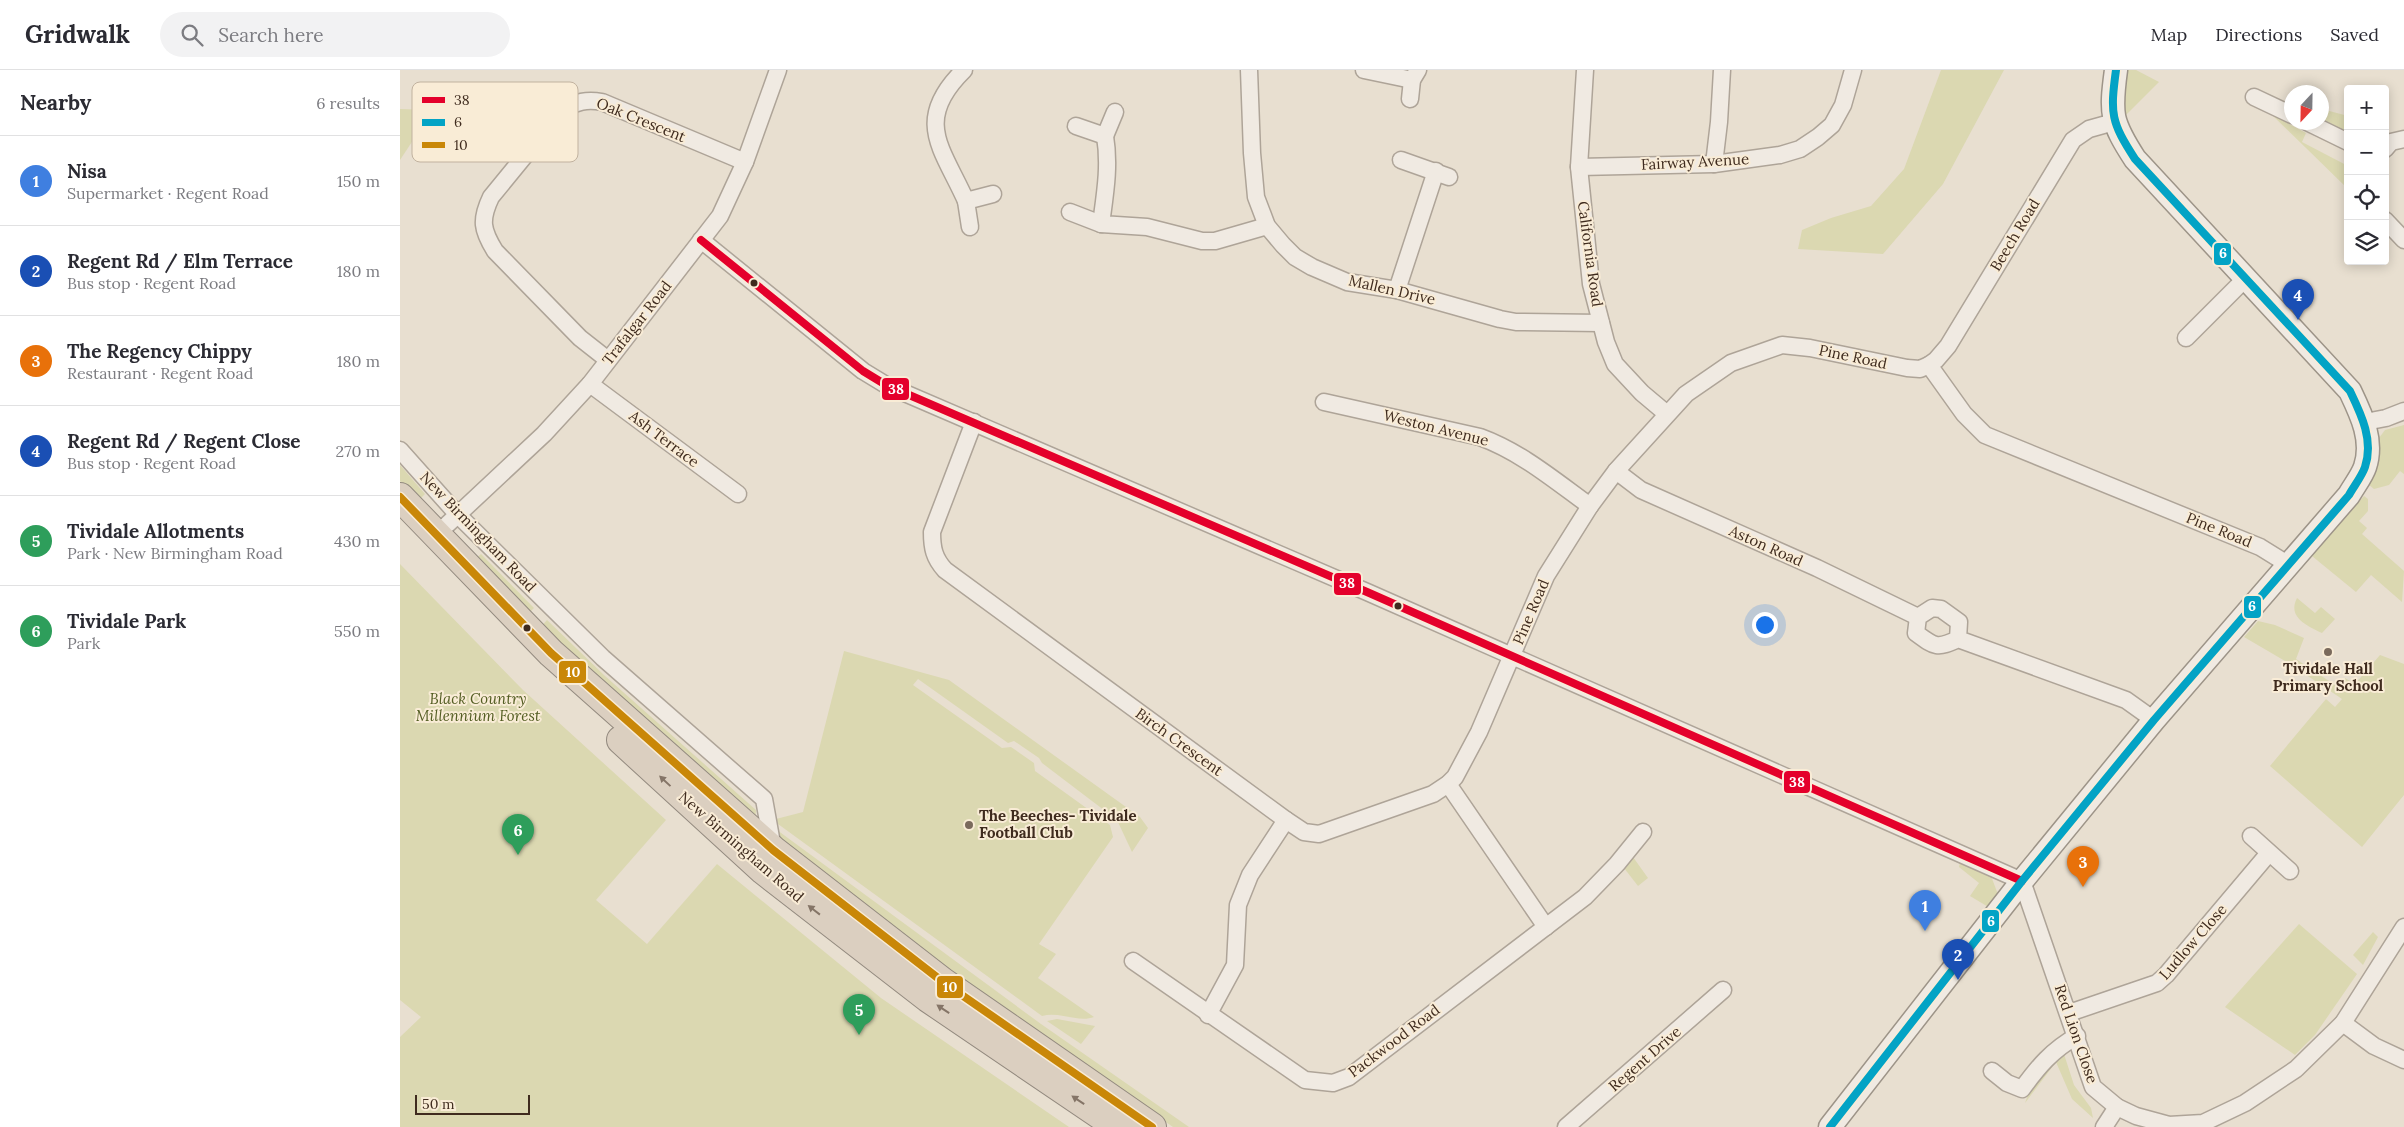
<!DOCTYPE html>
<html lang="en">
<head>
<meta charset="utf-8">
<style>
	:root { --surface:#fff; --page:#f2f2f3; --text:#2b2b33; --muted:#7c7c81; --line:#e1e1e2; --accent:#0f766e }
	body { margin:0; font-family:Lora,serif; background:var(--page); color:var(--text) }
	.controls { position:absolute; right:15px; top:15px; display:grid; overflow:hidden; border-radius:5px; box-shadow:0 2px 12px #0003 }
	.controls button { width:45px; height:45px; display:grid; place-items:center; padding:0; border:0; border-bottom:1px solid var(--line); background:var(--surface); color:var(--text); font:25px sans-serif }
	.compass { position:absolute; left:1884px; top:15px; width:45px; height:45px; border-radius:50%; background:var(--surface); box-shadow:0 2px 12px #0003; rotate:202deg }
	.scale { position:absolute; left:15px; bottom:12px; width:115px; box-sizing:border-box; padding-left:5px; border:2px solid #3f2b1e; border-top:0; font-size:14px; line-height:18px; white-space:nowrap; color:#3f2b1e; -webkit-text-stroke:4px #f9ecd6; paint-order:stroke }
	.you { position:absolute; left:1364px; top:554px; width:18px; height:18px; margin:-12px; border:4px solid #fff; border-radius:50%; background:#1a73e8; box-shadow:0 0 0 8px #1a73e833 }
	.badge { display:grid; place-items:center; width:32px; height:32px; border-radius:50%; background:var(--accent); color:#fff; font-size:16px; font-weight:700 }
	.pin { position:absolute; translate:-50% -41px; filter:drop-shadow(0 1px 2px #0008) }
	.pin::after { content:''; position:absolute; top:26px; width:18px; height:15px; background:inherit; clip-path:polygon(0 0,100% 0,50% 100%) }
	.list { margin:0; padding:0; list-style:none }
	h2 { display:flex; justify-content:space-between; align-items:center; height:65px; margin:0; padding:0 20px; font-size:21px }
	h2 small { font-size:16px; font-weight:400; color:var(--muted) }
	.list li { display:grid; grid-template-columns:32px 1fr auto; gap:15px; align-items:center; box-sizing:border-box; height:90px; padding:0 20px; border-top:1px solid var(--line) }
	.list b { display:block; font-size:19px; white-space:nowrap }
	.list p { margin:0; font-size:16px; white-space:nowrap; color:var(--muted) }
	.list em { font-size:16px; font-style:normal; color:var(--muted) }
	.icon { flex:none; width:28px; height:28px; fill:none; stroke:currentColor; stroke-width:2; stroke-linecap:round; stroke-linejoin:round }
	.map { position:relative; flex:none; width:2004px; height:1057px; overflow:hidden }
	header { display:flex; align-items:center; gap:30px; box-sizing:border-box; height:70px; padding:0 25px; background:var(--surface); border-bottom:1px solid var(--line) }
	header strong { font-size:24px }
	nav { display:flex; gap:28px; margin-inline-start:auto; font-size:18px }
	.search { width:350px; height:45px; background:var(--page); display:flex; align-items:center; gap:12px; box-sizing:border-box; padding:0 18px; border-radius:28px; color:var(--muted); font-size:19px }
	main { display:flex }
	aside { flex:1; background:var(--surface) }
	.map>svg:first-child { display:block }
	.green { fill:#dbd8b1 }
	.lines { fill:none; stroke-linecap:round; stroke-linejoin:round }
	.street-casing { stroke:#aea498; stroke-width:19 }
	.secondary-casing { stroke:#9d9488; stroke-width:25 }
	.highway-casing { stroke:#938a7f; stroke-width:30 }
	.street { stroke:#f0eae2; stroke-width:16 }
	.secondary { stroke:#f0eae2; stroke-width:22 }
	.highway { stroke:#dbcfc0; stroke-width:28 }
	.bus-1-casing { stroke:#f9ecd6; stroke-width:11 }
	.bus-2-casing { stroke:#f9ecd6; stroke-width:11 }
	.bus-3-casing { stroke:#f9ecd6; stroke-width:11 }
	.bus-1 { stroke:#e4002b; stroke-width:8 }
	.bus-2 { stroke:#03a3c5; stroke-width:8 }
	.bus-3 { stroke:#c98708; stroke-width:8 }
	.oneway { fill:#857567 }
	.bus-dot { fill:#3f2b1e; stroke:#f9ecd6; stroke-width:2 }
	.poi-dot { fill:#7a6a5c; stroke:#f9ecd6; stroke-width:2 }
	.labels { text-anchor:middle; stroke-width:4; stroke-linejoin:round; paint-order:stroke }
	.street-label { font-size:15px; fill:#3f2b1e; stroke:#f9ecd6 }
	.poi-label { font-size:15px; font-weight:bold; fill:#3f2b1e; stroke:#f9ecd6 }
	.park-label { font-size:15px; font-style:italic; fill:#535d22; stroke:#f9ecd6 }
	.key { fill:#f9ecd6; stroke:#c1b29f; stroke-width:1 }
	.key-label { font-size:14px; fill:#3f2b1e }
	.line-badge { stroke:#f9ecd6; stroke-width:2 }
	.badge-label { font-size:14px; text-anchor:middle; font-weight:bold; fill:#fff }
</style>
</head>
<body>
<header>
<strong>Gridwalk</strong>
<div class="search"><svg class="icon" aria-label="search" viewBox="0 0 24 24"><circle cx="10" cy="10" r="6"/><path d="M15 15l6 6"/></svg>Search here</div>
<nav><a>Map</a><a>Directions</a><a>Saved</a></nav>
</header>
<main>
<aside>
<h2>Nearby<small>6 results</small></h2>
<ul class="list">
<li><span class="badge" style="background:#3f7fe0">1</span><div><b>Nisa</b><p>Supermarket · Regent Road</p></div><em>150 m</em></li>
<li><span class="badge" style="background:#1a4fb4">2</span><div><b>Regent Rd / Elm Terrace</b><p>Bus stop · Regent Road</p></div><em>180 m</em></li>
<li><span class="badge" style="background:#e8710a">3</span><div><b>The Regency Chippy</b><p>Restaurant · Regent Road</p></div><em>180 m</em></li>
<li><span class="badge" style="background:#1a4fb4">4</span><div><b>Regent Rd / Regent Close</b><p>Bus stop · Regent Road</p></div><em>270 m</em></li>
<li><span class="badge" style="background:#2e9e5b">5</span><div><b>Tividale Allotments</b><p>Park · New Birmingham Road</p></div><em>430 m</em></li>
<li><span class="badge" style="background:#2e9e5b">6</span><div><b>Tividale Park</b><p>Park</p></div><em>550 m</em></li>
</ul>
</aside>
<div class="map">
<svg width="2004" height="1057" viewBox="0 0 2004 1057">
	<rect width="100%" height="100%" fill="#e8dfd0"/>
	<g class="green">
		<polygon points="1541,0 1604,0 1543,114 1483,184 1398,179 1402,160 1431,148 1471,136 1504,99"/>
		<polygon points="1726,0 1736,0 1759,12 1724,47 1720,20"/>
		<polygon points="0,39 33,40 0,90"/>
		<polygon points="1922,39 1948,46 1948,65 1922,52"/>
		<polygon points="1871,44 1906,63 1902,72 1948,96 1948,119"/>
		<polygon points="2004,355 2004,404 2000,401 1989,415 1974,419 1968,414 1979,368 1985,360"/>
		<polygon points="0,395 25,424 18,431 0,411"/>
		<polygon points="1964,426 1968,429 1968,441 1959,451 1967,458 1962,464 2004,501 2002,532 1971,505 1956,522 1912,486"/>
		<polygon points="81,484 134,538 126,546 72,492"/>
		<polygon points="0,494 123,620 266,750 196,830 247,874 317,794 481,928 669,1057 0,1057 0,967 21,947 0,930"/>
		<path d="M 1897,528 L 1915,543 L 1921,537 L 1935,549 L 1922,563 C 1907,556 1887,547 1897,528 Z"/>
		<polygon points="147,550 205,606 356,740 355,754 138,560"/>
		<polygon points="1858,551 1875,555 1904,568 1896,589 1938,617 1945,608 1955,614 1980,585 2004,594 2004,725 1962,777 1870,696 1926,629 1935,637 1942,629 1890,594 1844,567"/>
		<path d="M 444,581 L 549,610 L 740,747 L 748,758 L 732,782 L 717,750 L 642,693 L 639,688 L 614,671 L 608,673 L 518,609 L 513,615 L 602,678 L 611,677 L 634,693 L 635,701 L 710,755 L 713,767 L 639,874 L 656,884 L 638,908 L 694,947 C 678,953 660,941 642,946 L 378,754 L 376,749 L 403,742 Z"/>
		<path d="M 377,760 L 641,954 L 789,1057 L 773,1057 C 640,964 503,874 379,769 Z"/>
		<polygon points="1233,787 1248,808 1238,816 1224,798"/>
		<polygon points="1560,792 1591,806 1599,827 1590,838 1570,826 1579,813 1559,797"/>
		<polygon points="1899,854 1957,904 1915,965 1895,985 1825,937"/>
		<polygon points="1973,862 1978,867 1963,895 1953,885"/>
		<polygon points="657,949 695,956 681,974 647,951"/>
		<path d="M 1663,981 L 1674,1015 L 1691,1038 L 1693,1048 L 1672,1029 L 1656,992 L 1625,1033 C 1629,1021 1639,1003 1649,995 C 1656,989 1657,990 1663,981 Z"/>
	</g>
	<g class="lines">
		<defs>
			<g id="street">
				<path d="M 564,0 C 512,51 543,79 566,131"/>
				<polyline points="849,0 852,83 856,127 867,156 883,175 895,187 912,197 947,212 997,220 1100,249 1116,252 1201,253"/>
				<polyline points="964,0 1012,10"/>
				<polyline points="1185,0 1179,97 1191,214 1206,272 1215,294 1242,323 1267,344"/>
				<polyline points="1854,27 1892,45"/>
				<polyline points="1010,29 1012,10 1018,0"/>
				<polyline points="1907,52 1948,72"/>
				<polyline points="676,56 705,66 715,42"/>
				<path d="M 705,66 C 710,96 705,124 701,154 L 747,157 L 802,171 L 815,171 L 867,156"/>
				<polyline points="1985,79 1991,72 2004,69"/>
				<polyline points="1001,90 1049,107"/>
				<polyline points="1314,94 1319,52 1322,0"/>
				<polyline points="1179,97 1314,94 1380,85 1400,79 1418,67 1432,55 1443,35 1453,0"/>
				<polyline points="670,142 701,154"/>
				<polyline points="1985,150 2004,170"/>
				<polyline points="570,157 566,131 593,124"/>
				<polyline points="301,170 463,301 486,315 967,522 1622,811 1693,1017 1717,1037 1736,1046 1769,1055 1803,1053 1845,1033 1896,999 1943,953 2004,857"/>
				<polyline points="997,220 1036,101"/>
				<polyline points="1786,268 1847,207"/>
				<path d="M 208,290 L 180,268 L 95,181 C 82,160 80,150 91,127 L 163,39 C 177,32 186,29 202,32 L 345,92"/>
				<polyline points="1529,295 1536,290 1548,276 1673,70 1689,59 1714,52"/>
				<polyline points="190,314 338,424"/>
				<path d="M 924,332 L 1080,367 C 1121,382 1154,410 1190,436"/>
				<path d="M 574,352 L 532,462 C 532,478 534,488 545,500 L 886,750 L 904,762 L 919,764 L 1033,724 L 1048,714 L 1055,707 L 1079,662 L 1146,506 L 1190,436 L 1216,401 L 1286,324 L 1331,293 L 1382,275 L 1410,278 L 1507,298 L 1520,299 L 1529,295 L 1564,344 L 1585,365 L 1860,477 L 1889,495"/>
				<polyline points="1965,352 1986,348 2004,341"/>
				<polyline points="0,380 58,445 203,588 364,729 373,779"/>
				<polyline points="1216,401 1241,420 1417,498 1518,547"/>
				<polyline points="36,465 144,364 190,314 320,146 345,92 378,0"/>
				<path d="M 1558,569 L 1559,552 L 1541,539 L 1532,538 L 1518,547 L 1516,563 C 1535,577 1537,579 1558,569 L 1726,630 L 1754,650"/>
				<polyline points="1048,714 1146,857"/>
				<polyline points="1851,766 1890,801"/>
				<polyline points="733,891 905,1010 933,1013 949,1007 1185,827 1217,794 1243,762"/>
				<polyline points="1669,943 1757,913 1766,905 1869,783"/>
				<polyline points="808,945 835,895 838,835 850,805 886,750"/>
				<polyline points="1943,953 1974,976 2004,990"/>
				<path d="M 1592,1001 L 1607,1013 L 1622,1019 C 1638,997 1652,980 1677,966"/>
				<polyline points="1166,1057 1323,920"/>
				<polyline points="1704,1057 1717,1037"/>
			</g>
			<path id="secondary" d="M 1430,1057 L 1622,811 L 1754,650 L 1949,425 C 1954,416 1962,406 1965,397 C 1974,370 1961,344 1950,321 L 1735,89 C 1711,52 1710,44 1716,0"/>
			<g id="highway">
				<polyline points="0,427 151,583 373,780 543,912 752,1057"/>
				<polyline points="221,670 363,800 528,928 718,1057"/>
			</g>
		</defs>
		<use href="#street" class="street-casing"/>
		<use href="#secondary" class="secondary-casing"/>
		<use href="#highway" class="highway-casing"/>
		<use href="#street" class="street"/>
		<use href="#secondary" class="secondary"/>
		<use href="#highway" class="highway"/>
		<defs>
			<polyline id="bus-1" points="301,170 463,301 486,315 967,522 1622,811"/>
			<path id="bus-2" d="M 1430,1057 L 1622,811 L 1754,650 L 1949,425 C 1954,416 1962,406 1965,397 C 1974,370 1961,344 1950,321 L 1735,89 C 1711,52 1710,44 1716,0"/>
			<polyline id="bus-3" points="0,427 151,583 373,780 543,912 752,1057"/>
		</defs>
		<use href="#bus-1" class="bus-1-casing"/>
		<use href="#bus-2" class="bus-2-casing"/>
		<use href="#bus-3" class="bus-3-casing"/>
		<use href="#bus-1" class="bus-1"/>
		<use href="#bus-2" class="bus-2"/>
		<use href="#bus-3" class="bus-3"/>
	</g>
	<defs><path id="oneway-solid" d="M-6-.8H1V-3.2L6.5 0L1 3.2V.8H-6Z" transform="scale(1.25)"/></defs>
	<g class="oneway">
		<use href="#oneway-solid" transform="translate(265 711) rotate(-137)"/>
		<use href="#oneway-solid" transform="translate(414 840) rotate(-142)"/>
		<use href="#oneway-solid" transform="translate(543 939) rotate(-146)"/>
		<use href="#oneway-solid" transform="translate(678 1030) rotate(-146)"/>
	</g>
	<g class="bus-dot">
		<circle cx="354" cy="213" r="4.5"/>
		<circle cx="998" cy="536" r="4.5"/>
		<circle cx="127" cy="558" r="4.5"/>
	</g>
	<g class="poi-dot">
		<circle cx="1928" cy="582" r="5"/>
		<circle cx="569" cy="755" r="5"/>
	</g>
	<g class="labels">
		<g class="street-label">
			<text transform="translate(241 50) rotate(22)" y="5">Oak Crescent</text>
			<text transform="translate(1295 92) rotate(-3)" y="5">Fairway Avenue</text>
			<text transform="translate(1615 165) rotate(-59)" y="5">Beech Road</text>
			<text transform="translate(1190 184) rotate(82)" y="5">California Road</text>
			<text transform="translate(992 220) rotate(13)" y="5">Mallen Drive</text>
			<text transform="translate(237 253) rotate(-52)" y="5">Trafalgar Road</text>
			<text transform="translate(1453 287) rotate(12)" y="5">Pine Road</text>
			<text transform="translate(1036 358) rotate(14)" y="5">Weston Avenue</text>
			<text transform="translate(264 369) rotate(37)" y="5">Ash Terrace</text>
			<text transform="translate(1819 460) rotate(22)" y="5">Pine Road</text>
			<text transform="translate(78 462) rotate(46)" y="5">New Birmingham Road</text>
			<text transform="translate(1366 476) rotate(24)" y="5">Aston Road</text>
			<text transform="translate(1131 542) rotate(-67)" y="5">Pine Road</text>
			<text transform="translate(779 672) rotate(36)" y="5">Birch Crescent</text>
			<text transform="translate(341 777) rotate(41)" y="5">New Birmingham Road</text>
			<text transform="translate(1793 872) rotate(-49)" y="5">Ludlow Close</text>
			<text transform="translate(1676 964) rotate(71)" y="5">Red Lion Close</text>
			<text transform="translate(994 971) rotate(-37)" y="5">Packwood Road</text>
			<text transform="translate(1245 989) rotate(-41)" y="5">Regent Drive</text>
		</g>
		<g class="poi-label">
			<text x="1928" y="604">Tividale Hall<tspan x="1928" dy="17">Primary School</tspan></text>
			<text x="579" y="751" text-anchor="start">The Beeches- Tividale<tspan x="579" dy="17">Football Club</tspan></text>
		</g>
		<g class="park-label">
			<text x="78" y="634">Black Country<tspan x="78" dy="17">Millennium Forest</tspan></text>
		</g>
	</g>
	<rect x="12" y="12" width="166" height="80" rx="8" class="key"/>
	<rect x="22" y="27" width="23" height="6" fill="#e4002b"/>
	<rect x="22" y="49" width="23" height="7" fill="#03a3c5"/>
	<rect x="22" y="72" width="23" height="6" fill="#c98708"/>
	<g class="key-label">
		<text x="54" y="35">38</text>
		<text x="54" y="57">6</text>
		<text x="54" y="80">10</text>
	</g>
	<g class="line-badge">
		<rect x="1813" y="172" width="19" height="24" rx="5" fill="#03a3c5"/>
		<rect x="481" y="307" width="29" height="24" rx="5" fill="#e4002b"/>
		<rect x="933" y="502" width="29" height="24" rx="5" fill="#e4002b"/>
		<rect x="1843" y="525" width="19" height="24" rx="5" fill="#03a3c5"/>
		<rect x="158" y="590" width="29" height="24" rx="5" fill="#c98708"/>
		<rect x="1383" y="700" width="28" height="24" rx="5" fill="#e4002b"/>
		<rect x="1581" y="839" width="19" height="24" rx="5" fill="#03a3c5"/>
		<rect x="536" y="905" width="28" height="24" rx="5" fill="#c98708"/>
	</g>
	<g class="badge-label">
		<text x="1823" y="188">6</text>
		<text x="496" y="324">38</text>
		<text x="947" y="518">38</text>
		<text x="1852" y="541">6</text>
		<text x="173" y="607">10</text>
		<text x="1397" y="717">38</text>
		<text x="1591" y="856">6</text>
		<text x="550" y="922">10</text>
	</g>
</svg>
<div class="controls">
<button>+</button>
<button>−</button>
<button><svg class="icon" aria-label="locate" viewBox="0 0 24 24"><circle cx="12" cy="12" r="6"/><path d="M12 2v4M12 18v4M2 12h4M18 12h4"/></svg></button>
<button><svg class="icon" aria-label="layers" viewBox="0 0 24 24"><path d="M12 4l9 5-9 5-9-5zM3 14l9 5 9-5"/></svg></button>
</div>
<svg class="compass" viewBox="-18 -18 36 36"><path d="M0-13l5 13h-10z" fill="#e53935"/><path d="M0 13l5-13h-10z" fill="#7c7c81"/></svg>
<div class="scale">50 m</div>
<div class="you"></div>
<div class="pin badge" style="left:1525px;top:861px;background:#3f7fe0">1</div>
<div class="pin badge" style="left:1558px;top:910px;background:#1a4fb4">2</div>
<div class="pin badge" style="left:1683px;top:817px;background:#e8710a">3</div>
<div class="pin badge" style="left:1898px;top:250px;background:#1a4fb4">4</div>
<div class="pin badge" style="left:459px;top:965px;background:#2e9e5b">5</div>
<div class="pin badge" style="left:118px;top:785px;background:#2e9e5b">6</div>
</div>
</main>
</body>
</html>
